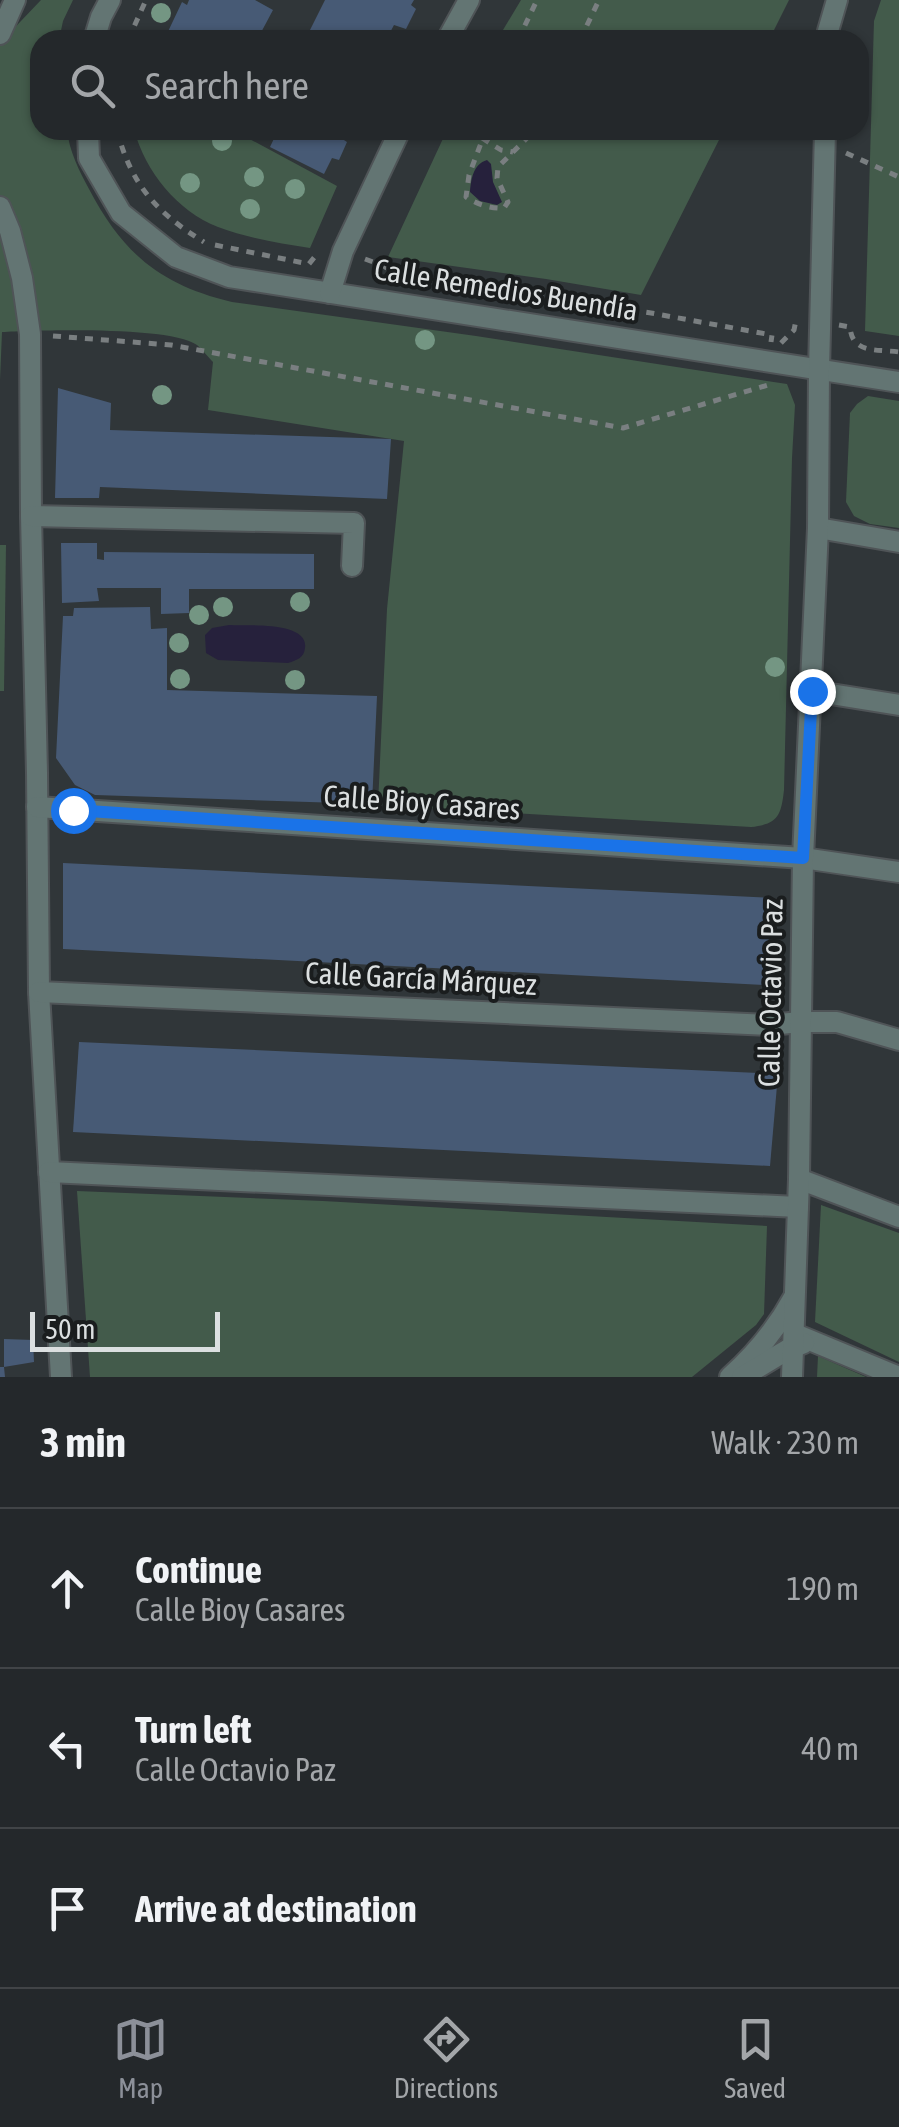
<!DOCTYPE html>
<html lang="en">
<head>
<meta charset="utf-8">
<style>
	:root { --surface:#24282b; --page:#303437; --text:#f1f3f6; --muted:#a3a6a9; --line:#414447; --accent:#8c9099 }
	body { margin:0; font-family:"Asap Condensed",sans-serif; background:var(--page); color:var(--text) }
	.scale { position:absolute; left:30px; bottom:25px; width:190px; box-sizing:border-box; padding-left:10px; border:5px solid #dbdfe0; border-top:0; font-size:28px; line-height:35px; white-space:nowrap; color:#dbdfe0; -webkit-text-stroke:8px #1a1d1e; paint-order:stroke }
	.stop { position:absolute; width:30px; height:30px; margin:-22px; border:8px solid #1a73e8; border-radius:50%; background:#fff }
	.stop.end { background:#1a73e8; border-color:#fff; box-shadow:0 2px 10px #0008 }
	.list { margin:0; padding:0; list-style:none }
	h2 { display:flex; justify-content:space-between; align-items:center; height:130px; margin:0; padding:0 40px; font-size:42px }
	h2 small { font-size:32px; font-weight:400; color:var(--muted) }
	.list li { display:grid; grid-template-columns:65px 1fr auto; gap:30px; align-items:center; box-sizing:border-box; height:160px; padding:0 40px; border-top:2px solid var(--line) }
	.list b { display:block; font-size:38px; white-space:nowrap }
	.list p { margin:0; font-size:32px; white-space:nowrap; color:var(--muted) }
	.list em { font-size:32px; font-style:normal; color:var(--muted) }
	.icon { flex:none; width:55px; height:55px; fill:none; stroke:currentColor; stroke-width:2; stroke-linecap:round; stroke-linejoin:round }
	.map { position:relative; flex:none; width:899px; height:1377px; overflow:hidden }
	.search { position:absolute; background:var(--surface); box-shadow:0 2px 8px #0004; left:30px; right:30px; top:30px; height:110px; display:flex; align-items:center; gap:25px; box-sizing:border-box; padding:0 35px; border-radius:30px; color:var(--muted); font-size:38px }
	.sheet { height:610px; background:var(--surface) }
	nav { display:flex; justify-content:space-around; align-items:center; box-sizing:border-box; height:140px; border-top:2px solid var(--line); background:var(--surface); font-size:28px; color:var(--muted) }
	nav a { display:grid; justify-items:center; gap:5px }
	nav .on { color:var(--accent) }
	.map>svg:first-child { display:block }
	.green { fill:#435b4b }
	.water { fill:#26213c }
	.building { fill:#475a75 }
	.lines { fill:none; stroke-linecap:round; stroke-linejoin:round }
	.street-casing { stroke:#4f5457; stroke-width:24 }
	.path { stroke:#7a7f81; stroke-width:5; stroke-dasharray:8 8; stroke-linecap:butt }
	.street { stroke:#637573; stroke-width:20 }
	.tree { fill:#749683 }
	.route { stroke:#1a73e8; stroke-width:12 }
	.labels { text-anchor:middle; stroke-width:8; stroke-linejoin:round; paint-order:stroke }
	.street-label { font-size:30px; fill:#dbdfe0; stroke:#1a1d1e }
</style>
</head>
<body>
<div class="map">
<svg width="899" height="1377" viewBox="0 0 899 1377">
	<rect width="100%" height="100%" fill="#303639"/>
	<g class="green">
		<path d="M 41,0 L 73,0 L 63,21 L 59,40 L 40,40 L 40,130 L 67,130 C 69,150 79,171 89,189 C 123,254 161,285 232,302 L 476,336 L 787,384 L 795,405 L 792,458 L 784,790 C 781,816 778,824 751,827 L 378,805 L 387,609 L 404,441 L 208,410 L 213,362 C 208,357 202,349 197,345 C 171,326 39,330 2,332 L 0,380 L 0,43 Z"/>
		<polygon points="521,0 789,0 769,40 497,40"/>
		<polygon points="881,0 899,0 899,336 865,331 874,21"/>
		<path d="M 134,130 L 233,130 L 337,186 L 310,248 C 279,243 247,238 218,227 C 177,211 146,172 134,130 Z"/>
		<polygon points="447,130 724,130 641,295 546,279 388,257"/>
		<polygon points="868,396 899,401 899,528 870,524 854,516 846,502 850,413 857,404"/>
		<polygon points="0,545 6,545 4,691 0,691"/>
		<polygon points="77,1191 323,1201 767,1226 764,1314 756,1325 692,1377 90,1377"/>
		<polygon points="821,1205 899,1233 899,1362 815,1322"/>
		<polygon points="818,1356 866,1377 817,1377"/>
	</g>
	<g class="water">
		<path d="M 487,160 L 491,164 L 493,182 L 502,202 L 497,205 L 480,201 L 470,192 C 471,180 473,164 487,160 Z"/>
		<path d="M 229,625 C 246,626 309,621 305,648 C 304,658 297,660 288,663 L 218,660 L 206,653 L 205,635 L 212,628 Z"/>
	</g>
	<g class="building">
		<polygon points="189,0 255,0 273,10 257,40 164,40 182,2 187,5"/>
		<polygon points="325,0 414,0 411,5 416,9 406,29 394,25 386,40 305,40"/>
		<polygon points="278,130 335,130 333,133 347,142 339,160 332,158 324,174 270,147"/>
		<polygon points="58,388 111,403 110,430 391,439 387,499 100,487 99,498 55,498"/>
		<polygon points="61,543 97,543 97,559 104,560 104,552 314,554 314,589 189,589 189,613 161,614 161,588 97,588 99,601 62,603"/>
		<polygon points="150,607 151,629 167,628 167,690 377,696 372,804 95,795 75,785 56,758 63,616 73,616 74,608"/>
		<polygon points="63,863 772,898 765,985 63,949"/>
		<polygon points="79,1042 778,1074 770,1166 73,1132"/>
		<polygon points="4,1339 33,1340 34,1362 4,1367 5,1377 0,1377 0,1367 4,1367"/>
	</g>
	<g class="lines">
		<defs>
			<g id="street">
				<polyline points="0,34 15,0"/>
				<polyline points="94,40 101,17 110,0"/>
				<polyline points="447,40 469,0"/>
				<polyline points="827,40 828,31 837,0"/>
				<polyline points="88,130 89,158 121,213 176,257 229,277 899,382"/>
				<polyline points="0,207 10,231 22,278 30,334 31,516 37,773 39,992 61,1377"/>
				<polyline points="330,293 343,251 400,130"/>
				<polyline points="31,516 354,523 352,566"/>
				<polyline points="818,528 899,542"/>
				<polyline points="812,691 899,705"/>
				<polyline points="37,807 803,858 899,872"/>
				<polyline points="39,992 769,1025 801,1022 837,1022 899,1040"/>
				<polyline points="49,1172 798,1207"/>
				<polyline points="799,1179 899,1217"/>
				<polyline points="795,1334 899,1377"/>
				<path d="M 730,1377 C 756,1354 777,1328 794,1297"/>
				<polyline points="742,1377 787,1350 804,1343"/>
				<polyline points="792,1377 799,1179 803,858 818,528 819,370 825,130"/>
			</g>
		</defs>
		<use href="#street" class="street-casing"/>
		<g class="path">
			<polyline points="128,40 146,0"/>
			<polyline points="518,40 537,0"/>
			<polyline points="580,40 599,0"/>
			<path d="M 117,130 C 131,185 157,213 204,242"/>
			<path d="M 486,130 L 469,175 L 466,197 C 476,204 491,209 504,208 L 508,202 L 497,178 L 498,167 L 535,130"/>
			<polyline points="482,138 501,150 513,152"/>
			<polyline points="846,153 899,177"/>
			<polyline points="215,245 309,264 317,254"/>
			<polyline points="365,259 384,266 393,273 651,313 772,335 771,342"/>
			<path d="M 839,325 L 850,327 C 852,354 877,349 899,352"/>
			<polyline points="53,336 171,345 623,428 768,385"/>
			<polyline points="781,343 794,330 796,320"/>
		</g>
		<use href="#street" class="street"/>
	</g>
	<g class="tree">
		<circle cx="161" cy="13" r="10"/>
		<circle cx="222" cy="141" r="10"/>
		<circle cx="254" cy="177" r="10"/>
		<circle cx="190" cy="183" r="10"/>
		<circle cx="295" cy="189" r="10"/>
		<circle cx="250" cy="209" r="10"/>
		<circle cx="425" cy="340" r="10"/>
		<circle cx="162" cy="395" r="10"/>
		<circle cx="300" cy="602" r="10"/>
		<circle cx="223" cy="607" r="10"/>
		<circle cx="199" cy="615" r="10"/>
		<circle cx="179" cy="643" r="10"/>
		<circle cx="775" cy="667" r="10"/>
		<circle cx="180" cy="679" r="10"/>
		<circle cx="295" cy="680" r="10"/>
	</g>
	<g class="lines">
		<polyline class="route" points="73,810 803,858 812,691"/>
	</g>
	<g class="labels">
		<g class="street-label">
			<text transform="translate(506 290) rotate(9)" y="10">Calle Remedios Buendía</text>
			<text transform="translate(422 803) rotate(4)" y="10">Calle Bioy Casares</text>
			<text transform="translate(421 979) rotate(3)" y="10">Calle García Márquez</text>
			<text transform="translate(771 993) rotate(-89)" y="10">Calle Octavio Paz</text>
		</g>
	</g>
</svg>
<div class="scale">50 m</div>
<div class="stop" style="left:73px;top:810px"></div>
<div class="stop end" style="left:812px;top:691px"></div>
<div class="search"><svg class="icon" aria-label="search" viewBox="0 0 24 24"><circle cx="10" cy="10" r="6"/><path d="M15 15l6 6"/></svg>Search here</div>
</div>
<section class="sheet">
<h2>3 min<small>Walk · 230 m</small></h2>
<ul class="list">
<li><svg class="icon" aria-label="ahead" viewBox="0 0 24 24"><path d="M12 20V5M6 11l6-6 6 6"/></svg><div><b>Continue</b><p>Calle Bioy Casares</p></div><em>190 m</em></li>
<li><svg class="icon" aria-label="left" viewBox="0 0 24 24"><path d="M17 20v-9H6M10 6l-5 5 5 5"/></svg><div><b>Turn left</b><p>Calle Octavio Paz</p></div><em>40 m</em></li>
<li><svg class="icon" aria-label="arrive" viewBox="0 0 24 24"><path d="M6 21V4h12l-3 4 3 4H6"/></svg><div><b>Arrive at destination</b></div></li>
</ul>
</section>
<nav>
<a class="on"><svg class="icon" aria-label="map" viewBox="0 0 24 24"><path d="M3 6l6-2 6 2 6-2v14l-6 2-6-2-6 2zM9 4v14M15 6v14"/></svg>Map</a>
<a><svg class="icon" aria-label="directions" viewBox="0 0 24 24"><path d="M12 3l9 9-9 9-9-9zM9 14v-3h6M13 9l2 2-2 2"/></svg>Directions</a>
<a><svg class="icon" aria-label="saved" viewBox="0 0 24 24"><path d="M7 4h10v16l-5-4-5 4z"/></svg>Saved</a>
</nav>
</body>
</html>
